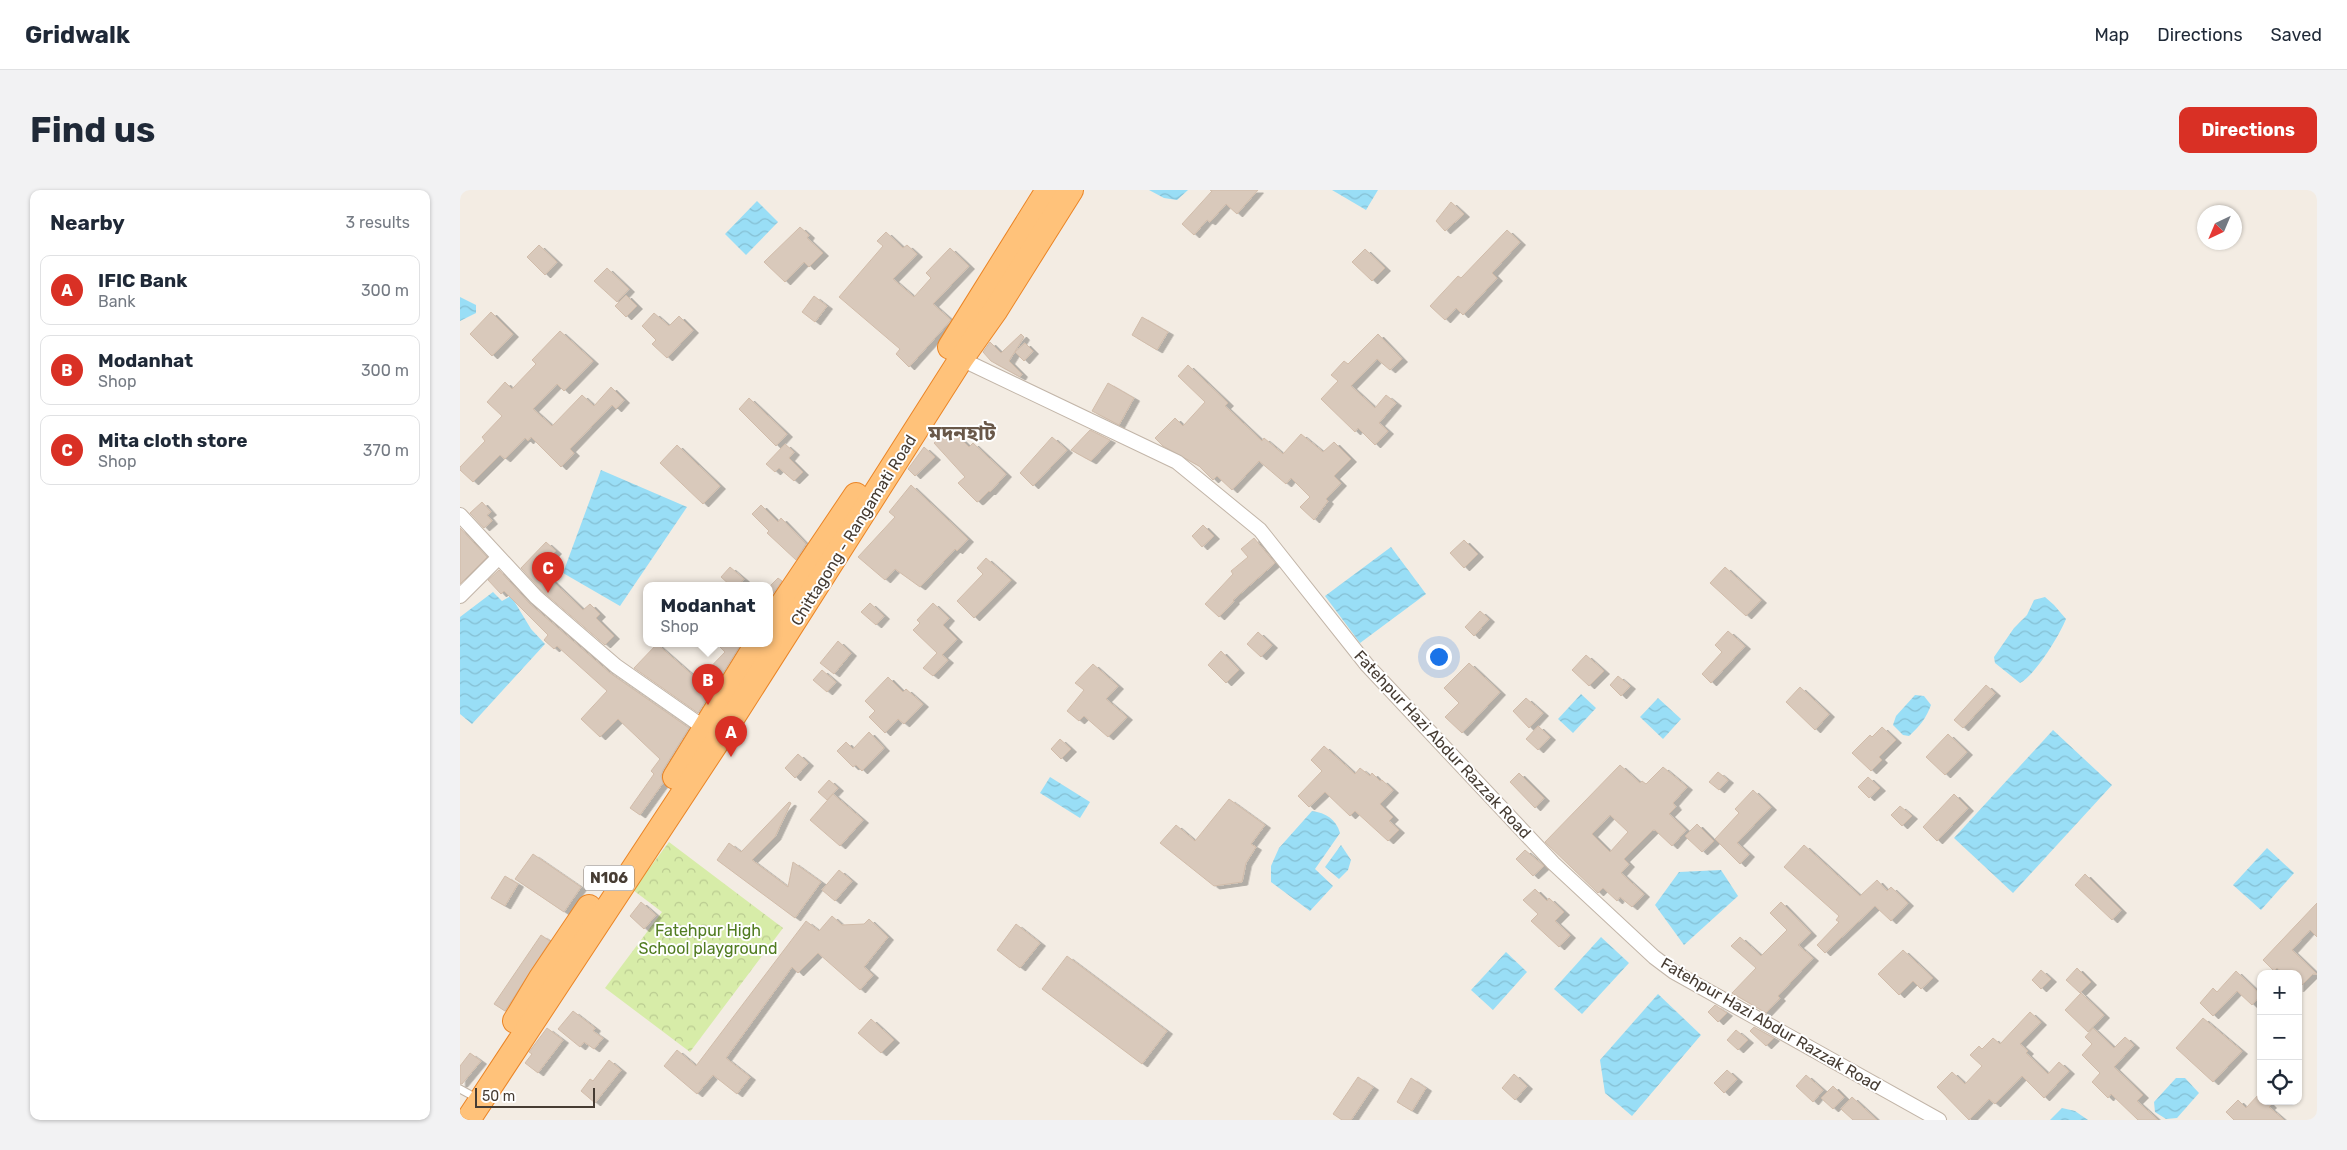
<!DOCTYPE html>
<html lang="en">
<head>
<meta charset="utf-8">
<style>
	:root { --surface:#fff; --page:#f2f2f3; --text:#1f2937; --muted:#747a83; --line:#e0e1e3; --accent:#d93025 }
	body { margin:0; font-family:Rubik,"Noto Sans Bengali",sans-serif; background:var(--page); color:var(--text) }
	.controls { position:absolute; right:15px; bottom:15px; display:grid; overflow:hidden; border-radius:10px; box-shadow:0 1px 4px #0004 }
	.controls button { width:45px; height:45px; display:grid; place-items:center; padding:0; border:0; border-bottom:1px solid var(--line); background:var(--surface); color:var(--text); font:25px sans-serif }
	.compass { position:absolute; left:1737px; top:15px; width:45px; height:45px; border-radius:50%; background:var(--surface); box-shadow:0 1px 4px #0004; rotate:224deg }
	.scale { position:absolute; left:15px; bottom:12px; width:120px; box-sizing:border-box; padding-left:5px; border:2px solid #463c33; border-top:0; font-size:14px; line-height:18px; white-space:nowrap; color:#463c33; -webkit-text-stroke:4px #fff; paint-order:stroke }
	.you { position:absolute; left:978px; top:466px; width:18px; height:18px; margin:-12px; border:4px solid #fff; border-radius:50%; background:#1a73e8; box-shadow:0 0 0 8px #1a73e833 }
	.badge { display:grid; place-items:center; width:32px; height:32px; border-radius:50%; background:var(--accent); color:#fff; font-size:16px; font-weight:700 }
	.pin { position:absolute; translate:-50% -41px; filter:drop-shadow(0 1px 2px #0008) }
	.pin::after { content:''; position:absolute; top:26px; width:18px; height:15px; background:inherit; clip-path:polygon(0 0,100% 0,50% 100%) }
	.popup { position:absolute; left:183px; top:392px; width:130px; height:65px; box-sizing:border-box; display:grid; place-content:center; border-radius:10px; background:var(--surface); filter:drop-shadow(0 1px 4px #0005); font-size:16px; white-space:nowrap; color:var(--muted) }
	.popup b { font-size:19px; color:var(--text) }
	.popup::after { content:''; position:absolute; left:50%; top:100%; margin-left:-10px; border:10px solid transparent; border-top-color:var(--surface) }
	.list { margin:0; padding:0; list-style:none }
	h2 { display:flex; justify-content:space-between; align-items:center; height:65px; margin:0; padding:0 20px; font-size:21px }
	h2 small { font-size:16px; font-weight:400; color:var(--muted) }
	.list li { display:grid; grid-template-columns:32px 1fr auto; gap:15px; align-items:center; box-sizing:border-box; height:70px; margin:0 10px 10px; padding:0 10px; border:1px solid var(--line); border-radius:10px }
	.list b { display:block; font-size:19px; white-space:nowrap }
	.list p { margin:0; font-size:16px; white-space:nowrap; color:var(--muted) }
	.list em { font-size:16px; font-style:normal; color:var(--muted) }
	.icon { flex:none; width:28px; height:28px; fill:none; stroke:currentColor; stroke-width:2; stroke-linecap:round; stroke-linejoin:round }
	.map { position:relative; flex:none; width:1857px; height:930px; overflow:hidden; border-radius:10px }
	header { display:flex; align-items:center; gap:30px; box-sizing:border-box; height:70px; padding:0 25px; background:var(--surface); border-bottom:1px solid var(--line) }
	header strong { font-size:24px }
	nav { display:flex; gap:28px; margin-inline-start:auto; font-size:18px }
	.intro { display:flex; align-items:center; justify-content:space-between; box-sizing:border-box; height:120px; padding:0 30px }
	h1 { margin:0; font-size:35px }
	.button { padding:12px 22px; border-radius:10px; background:var(--accent); color:#fff; font-size:18px; font-weight:700 }
	main { display:flex; gap:30px; padding:0 30px }
	aside { flex:1; background:var(--surface); border-radius:10px; box-shadow:0 1px 4px #0004 }
	.map>svg:first-child { display:block }
	.park { fill:url(#park-crowns) }
	.water { fill:url(#water-waves) }
	.building { fill:#d9c9bb; stroke:#d1bcaa; fill-rule:evenodd; filter:url(#shadow) }
	.lines { fill:none; stroke-linecap:round; stroke-linejoin:round }
	.service-casing { stroke:#c2b5a8; stroke-width:9 }
	.minor-casing { stroke:#c2b5a8; stroke-width:16 }
	.trunk-casing { stroke:#eb8526; stroke-width:26 }
	.service { stroke:#fff; stroke-width:7 }
	.minor { stroke:#fff; stroke-width:14 }
	.trunk { stroke:#ffc27a; stroke-width:24 }
	.labels { text-anchor:middle; stroke-width:4; stroke-linejoin:round; paint-order:stroke }
	.shield { fill:#fff; stroke:#7e7670; stroke-width:1 }
	.shield-label { font-size:15px; font-weight:bold; fill:#463c33 }
	.street-label { font-size:16px; fill:#463c33; stroke:#fff }
	.park-label { font-size:16px; fill:#517c21; stroke:#fff }
	.district-label { font-size:21px; font-weight:bold; fill:#695849; stroke:#fff }
</style>
</head>
<body>
<header>
<strong>Gridwalk</strong>
<nav><a>Map</a><a>Directions</a><a>Saved</a></nav>
</header>
<div class="intro"><h1>Find us</h1><a class="button">Directions</a></div>
<main>
<aside>
<h2>Nearby<small>3 results</small></h2>
<ul class="list">
<li><span class="badge">A</span><div><b>IFIC Bank</b><p>Bank</p></div><em>300 m</em></li>
<li><span class="badge">B</span><div><b>Modanhat</b><p>Shop</p></div><em>300 m</em></li>
<li><span class="badge">C</span><div><b>Mita cloth store</b><p>Shop</p></div><em>370 m</em></li>
</ul>
</aside>
<div class="map">
<svg width="1857" height="930" viewBox="0 0 1857 930">
	<defs>
		<pattern id="park-crowns" width="20" height="18" patternUnits="userSpaceOnUse" patternTransform="scale(1.25)"><rect width="20" height="18" fill="#d7eca8"/><path d="M2 6a3 3 0 1 1 6 0M12 15a3 3 0 1 1 6 0" fill="none" stroke="#bacb91"/></pattern>
		<pattern id="water-waves" width="16" height="10" patternUnits="userSpaceOnUse" patternTransform="scale(1.25)"><rect width="16" height="10" fill="#99def6"/><path d="M0 5q4-4 8 0t8 0" fill="none" stroke="#85bfd3"/></pattern>
		<filter id="shadow"><feDropShadow dx="5.5" dy="3" stdDeviation="0" flood-color="#0004"/></filter>
	</defs>
	<rect width="100%" height="100%" fill="#f3ece3"/>
	<polygon class="park" points="209,652 323,738 230,862 145,798 202,722 173,700"/>
	<g class="water">
		<polygon points="689,0 728,0 717,10 704,8"/>
		<polygon points="872,0 918,0 906,20"/>
		<polygon points="297,11 318,32 286,65 265,44"/>
		<polygon points="0,107 16,115 16,123 0,131"/>
		<polygon points="141,280 227,317 160,416 103,383"/>
		<polygon points="931,357 966,404 900,453 865,406"/>
		<polygon points="33,402 42,411 51,406 71,439 85,454 12,534 0,524 0,427"/>
		<path d="M 1585,407 L 1594,415 L 1606,429 C 1599,446 1576,484 1560,493 L 1535,473 L 1534,467 L 1554,438 L 1567,425 L 1574,410 Z"/>
		<polygon points="1121,504 1136,518 1113,543 1098,529"/>
		<path d="M 1455,505 L 1464,506 L 1471,515 C 1466,528 1460,536 1449,546 L 1443,545 L 1433,535 L 1436,526 Z"/>
		<polygon points="1198,508 1221,529 1203,549 1180,527"/>
		<polygon points="1593,540 1652,595 1553,703 1494,648"/>
		<polygon points="590,587 630,612 620,628 580,603"/>
		<path d="M 852,621 C 866,623 876,629 880,643 L 855,679 L 873,696 L 850,721 L 811,692 L 811,676 L 819,658 Z"/>
		<polygon points="881,655 891,670 888,680 879,689 865,677"/>
		<polygon points="1807,658 1834,683 1801,720 1773,695"/>
		<polygon points="1261,680 1278,706 1224,755 1195,715 1219,682"/>
		<polygon points="1141,747 1169,773 1122,824 1094,799"/>
		<polygon points="1046,762 1067,782 1033,820 1011,800"/>
		<polygon points="1198,804 1241,845 1172,926 1145,903 1140,870"/>
		<polygon points="1716,888 1725,888 1739,903 1717,928 1706,929 1695,922 1694,912"/>
		<polygon points="1602,918 1615,921 1628,930 1590,930"/>
	</g>
	<g class="building">
		<polygon points="750,0 798,0 777,24 766,14 750,32 747,30 734,45 722,34 752,1"/>
		<polygon points="991,12 1004,24 985,41 976,31"/>
		<polygon points="340,37 349,45 347,48 363,63 349,77 344,72 325,92 304,72"/>
		<polygon points="1047,40 1060,52 1032,83 1037,88 1003,125 996,118 985,130 970,116 998,86 1001,88"/>
		<polygon points="426,42 443,58 447,55 457,64 433,89 454,107 471,88 466,83 490,58 509,76 473,114 491,130 449,177 436,164 440,159 379,107 423,56 417,51"/>
		<polygon points="79,55 97,72 85,85 67,67"/>
		<polygon points="905,59 925,78 912,91 892,72"/>
		<polygon points="147,78 169,99 157,112 134,91"/>
		<polygon points="166,105 177,116 166,127 155,116"/>
		<polygon points="354,106 367,116 355,132 342,122"/>
		<polygon points="31,122 53,144 32,166 10,144"/>
		<polygon points="194,123 209,136 219,126 233,140 207,168 192,154 196,150 182,136"/>
		<polygon points="682,127 708,142 697,160 672,145"/>
		<polygon points="100,141 133,171 104,201 97,194 73,219 92,236 122,205 134,216 151,197 164,210 156,219 152,215 110,259 114,263 101,277 71,247 68,251 65,248 45,269 40,265 13,292 0,280 0,277 25,251 22,247 42,226 27,212 45,192 52,199 76,174 72,170"/>
		<polygon points="561,144 564,147 549,171 562,184 560,187 531,171 523,162 530,152 541,163"/>
		<polygon points="918,144 942,169 930,180 917,169 891,196 915,218 926,205 936,213 919,233 928,241 915,255 898,238 895,242 861,209 878,191 871,185 884,171 888,174"/>
		<polygon points="565,153 573,161 564,171 555,162"/>
		<polygon points="728,175 768,213 765,216 802,251 804,248 823,264 841,244 863,262 874,252 891,269 874,286 881,293 866,309 868,311 854,330 840,317 850,307 831,288 826,294 799,271 772,300 757,286 753,290 739,276 703,256 695,248 715,228 723,236 745,212 718,186"/>
		<polygon points="648,193 674,208 659,235 632,221"/>
		<polygon points="289,208 327,244 316,256 279,219"/>
		<polygon points="490,238 509,257 513,253 546,284 530,302 529,301 519,311 517,312 498,293 505,287 474,253"/>
		<polygon points="630,240 650,250 631,271 611,260"/>
		<polygon points="592,247 607,260 573,296 560,283"/>
		<polygon points="325,254 334,262 329,268 343,282 334,291 319,278 315,282 306,274"/>
		<polygon points="217,255 260,296 243,314 200,273"/>
		<polygon points="464,257 475,267 455,286 448,279"/>
		<polygon points="451,295 508,349 497,361 495,359 460,397 435,379 425,390 398,367 435,327 429,322"/>
		<polygon points="22,312 31,322 27,325 32,331 24,338 10,323"/>
		<polygon points="301,315 318,332 321,328 346,354 336,370 307,343 309,341 292,324"/>
		<polygon points="743,335 754,346 742,357 732,346"/>
		<polygon points="0,338 27,367 0,394"/>
		<polygon points="794,348 815,373 773,410 774,411 759,427 745,414 773,384 771,381 788,367 781,359"/>
		<polygon points="1004,350 1018,364 1004,378 990,363"/>
		<polygon points="86,352 96,361 79,378 123,420 130,414 140,424 136,428 154,446 145,455 82,401 61,378"/>
		<polygon points="526,368 551,390 514,428 497,411 523,384 517,378"/>
		<polygon points="270,377 284,389 278,396 271,396 261,387"/>
		<polygon points="1265,377 1301,410 1286,426 1250,393"/>
		<polygon points="39,380 70,414 150,483 229,538 203,580 201,586 203,593 180,625 170,618 194,584 191,581 200,569 158,529 140,547 121,529 147,501 97,456 94,459 84,450 88,445 44,401 41,404 28,390"/>
		<polygon points="318,388 322,391 309,409 309,397"/>
		<polygon points="410,413 424,426 416,435 401,422"/>
		<polygon points="473,413 489,428 483,435 497,449 482,465 488,470 473,486 463,478 477,463 453,440 460,433 457,430"/>
		<polygon points="1020,421 1029,429 1014,446 1005,437"/>
		<polygon points="1268,441 1285,456 1251,493 1242,484 1262,462 1255,455"/>
		<polygon points="798,442 812,455 801,467 787,454"/>
		<polygon points="378,451 391,463 374,484 360,473"/>
		<polygon points="197,454 238,490 265,462 257,454 281,454 238,523 174,478"/>
		<polygon points="761,461 779,480 766,493 748,475"/>
		<polygon points="1126,465 1144,481 1129,496 1112,480"/>
		<polygon points="1009,473 1040,502 1002,543 985,527 999,513 984,498"/>
		<polygon points="633,474 658,496 646,509 667,527 648,547 624,526 619,531 607,521 624,500 615,493"/>
		<polygon points="362,480 376,492 367,502 353,490"/>
		<polygon points="1158,486 1170,496 1161,506 1150,495"/>
		<polygon points="428,487 443,502 446,499 463,514 444,534 438,529 425,543 409,527 415,521 405,511"/>
		<polygon points="1526,495 1535,503 1503,538 1494,530"/>
		<polygon points="1340,497 1369,524 1355,540 1326,512"/>
		<polygon points="1066,508 1083,523 1069,538 1053,521"/>
		<polygon points="1078,536 1090,547 1078,560 1066,549"/>
		<polygon points="1422,537 1436,550 1419,567 1422,570 1411,581 1392,563 1410,545 1412,547"/>
		<polygon points="409,542 424,558 402,581 396,575 393,577 377,561 386,552 393,559"/>
		<polygon points="1488,544 1507,562 1485,585 1466,567"/>
		<polygon points="600,549 611,559 601,569 591,559"/>
		<polygon points="864,556 895,584 900,578 910,586 912,583 920,591 922,590 933,600 920,614 933,627 929,631 939,640 928,651 895,621 890,626 865,602 849,617 838,606 862,581 851,570"/>
		<polygon points="338,564 348,573 335,588 325,578"/>
		<path d="M 1160,575 L 1180,593 L 1182,591 L 1186,594 L 1203,577 L 1227,597 L 1213,613 L 1216,617 L 1209,624 L 1226,640 L 1212,656 L 1195,640 L 1193,640 L 1164,669 L 1169,674 L 1161,683 L 1184,704 L 1172,717 L 1160,707 L 1157,711 L 1143,698 L 1138,703 L 1085,652 ZM 1150,625 L 1168,642 L 1150,662 L 1132,644 Z"/>
		<polygon points="1258,582 1268,590 1259,600 1249,592"/>
		<polygon points="1059,583 1084,608 1075,618 1050,592"/>
		<polygon points="1408,587 1420,598 1409,608 1398,597"/>
		<polygon points="369,590 378,598 367,610 358,602"/>
		<polygon points="1293,600 1311,617 1277,653 1289,664 1280,674 1255,649 1279,623 1275,619"/>
		<polygon points="373,604 403,630 380,656 350,630"/>
		<polygon points="1494,604 1508,618 1477,651 1463,637"/>
		<polygon points="769,609 805,635 791,654 796,657 786,673 782,692 754,696 700,653 716,635 735,651"/>
		<polygon points="329,612 331,613 315,647 292,670 328,697 333,672 361,692 335,728 257,670 269,653 281,662"/>
		<polygon points="1440,616 1452,626 1442,636 1431,625"/>
		<polygon points="1237,634 1254,651 1242,662 1225,646"/>
		<polygon points="1344,655 1400,706 1417,690 1427,701 1431,697 1448,713 1431,731 1415,716 1365,763 1357,755 1379,732 1376,730 1379,726 1324,677"/>
		<polygon points="1065,660 1084,676 1073,686 1056,669"/>
		<polygon points="73,664 121,697 104,722 55,689"/>
		<polygon points="379,680 392,691 375,711 362,700"/>
		<polygon points="1625,684 1661,720 1652,730 1615,695"/>
		<polygon points="45,686 58,694 45,716 31,708"/>
		<polygon points="1075,699 1087,711 1089,708 1104,722 1095,731 1110,745 1099,757 1071,731 1078,724 1063,710"/>
		<polygon points="181,712 196,725 184,739 170,726"/>
		<polygon points="1321,712 1351,743 1338,755 1353,768 1318,806 1320,808 1306,823 1272,803 1296,778 1271,756 1280,747 1301,766 1327,740 1310,723"/>
		<polygon points="1857,713 1857,747 1850,740 1832,760 1857,784 1853,784 1838,799 1838,784 1824,784 1817,778 1814,781 1803,770"/>
		<polygon points="372,726 382,735 404,734 409,729 428,747 404,777 413,785 400,800 358,763 338,783 332,777 266,868 290,887 277,904 253,885 237,904 204,876 217,860 236,876 346,731 359,741"/>
		<polygon points="556,734 580,753 560,778 537,760"/>
		<polygon points="81,745 90,751 45,821 34,814"/>
		<polygon points="1443,760 1473,788 1461,799 1453,791 1439,805 1418,784"/>
		<polygon points="607,766 707,841 682,874 582,799"/>
		<polygon points="1617,778 1631,792 1620,803 1606,790"/>
		<polygon points="1581,780 1591,789 1581,799 1572,790"/>
		<polygon points="1776,781 1801,805 1792,815 1777,801 1753,826 1740,813 1753,798 1757,802"/>
		<polygon points="1621,803 1644,825 1628,842 1605,820"/>
		<polygon points="1255,815 1267,823 1258,832 1248,822"/>
		<polygon points="113,821 135,838 133,841 143,848 134,859 124,852 120,857 98,839"/>
		<polygon points="1570,822 1581,832 1560,854 1568,861 1566,863 1588,884 1599,872 1609,881 1584,908 1562,886 1535,914 1529,909 1509,930 1477,897 1492,882 1505,894 1522,876 1510,865 1519,856 1522,859 1533,848 1540,854"/>
		<polygon points="1743,828 1782,861 1753,892 1716,858"/>
		<polygon points="411,829 434,850 421,863 398,843"/>
		<polygon points="1294,837 1314,848 1306,856 1290,841"/>
		<polygon points="87,838 103,850 78,883 65,873 72,864 69,862"/>
		<polygon points="1633,838 1654,858 1665,847 1674,855 1654,877 1683,905 1677,911 1698,930 1678,930 1651,904 1648,908 1632,892 1640,883 1622,865 1632,854 1625,847"/>
		<polygon points="1276,840 1288,850 1278,860 1267,850"/>
		<polygon points="10,863 21,871 2,894 0,894 0,876"/>
		<polygon points="149,870 161,880 135,913 121,901 130,889 133,891"/>
		<polygon points="1267,880 1277,889 1264,903 1254,893"/>
		<polygon points="1054,884 1067,896 1055,910 1042,898"/>
		<polygon points="1346,885 1363,900 1353,912 1336,896"/>
		<polygon points="898,887 913,897 891,930 882,930 873,924"/>
		<polygon points="951,888 966,898 952,921 937,912"/>
		<polygon points="1373,896 1384,907 1373,919 1361,908"/>
		<polygon points="1799,904 1801,911 1807,911 1811,915 1809,917 1824,930 1774,930 1766,922 1778,910 1786,918"/>
		<polygon points="1392,907 1417,930 1393,930 1381,919"/>
	</g>
	<g class="lines">
		<defs>
			<polyline id="service" points="0,899 11,905"/>
			<g id="minor">
				<polyline points="501,169 717,272 800,340 907,475 1093,673 1194,767 1214,782 1479,930"/>
				<polyline points="0,325 76,407 156,476 246,539"/>
				<polyline points="0,406 38,368"/>
			</g>
			<g id="trunk">
				<polyline points="490,157 588,0"/>
				<polyline points="309,434 396,305"/>
				<polyline points="215,587 297,454"/>
				<polyline points="55,831 81,788 129,717"/>
				<polyline points="8,930 259,549 501,169 535,121 611,0"/>
			</g>
		</defs>
		<use href="#service" class="service-casing"/>
		<use href="#minor" class="minor-casing"/>
		<use href="#trunk" class="trunk-casing"/>
		<use href="#service" class="service"/>
		<use href="#minor" class="minor"/>
		<use href="#trunk" class="trunk"/>
	</g>
	<g class="labels">
		<rect class="shield" x="124" y="675.5" width="50" height="25" rx="4"/>
		<g class="shield-label">
			<text x="149" y="693">N106</text>
		</g>
		<g class="street-label">
			<text transform="translate(393 340) rotate(-58)" y="6">Chittagong - Rangamati Road</text>
			<text transform="translate(983 554) rotate(47)" y="6">Fatehpur Hazi Abdur Razzak Road</text>
			<text transform="translate(1311 834) rotate(30)" y="6">Fatehpur Hazi Abdur Razzak Road</text>
		</g>
		<g class="park-label">
			<text x="248" y="746">Fatehpur High<tspan x="248" dy="18">School playground</tspan></text>
		</g>
		<g class="district-label">
			<text x="502" y="250">মদনহাট</text>
		</g>
	</g>
</svg>
<div class="controls">
<button>+</button>
<button>−</button>
<button><svg class="icon" aria-label="locate" viewBox="0 0 24 24"><circle cx="12" cy="12" r="6"/><path d="M12 2v4M12 18v4M2 12h4M18 12h4"/></svg></button>
</div>
<svg class="compass" viewBox="-18 -18 36 36"><path d="M0-13l5 13h-10z" fill="#e53935"/><path d="M0 13l5-13h-10z" fill="#747a83"/></svg>
<div class="scale">50 m</div>
<div class="you"></div>
<div class="pin badge" style="left:271px;top:567px">A</div>
<div class="pin badge" style="left:248px;top:515px">B</div>
<div class="popup"><b>Modanhat</b>Shop</div>
<div class="pin badge" style="left:88px;top:403px">C</div>
</div>
</main>
</body>
</html>
